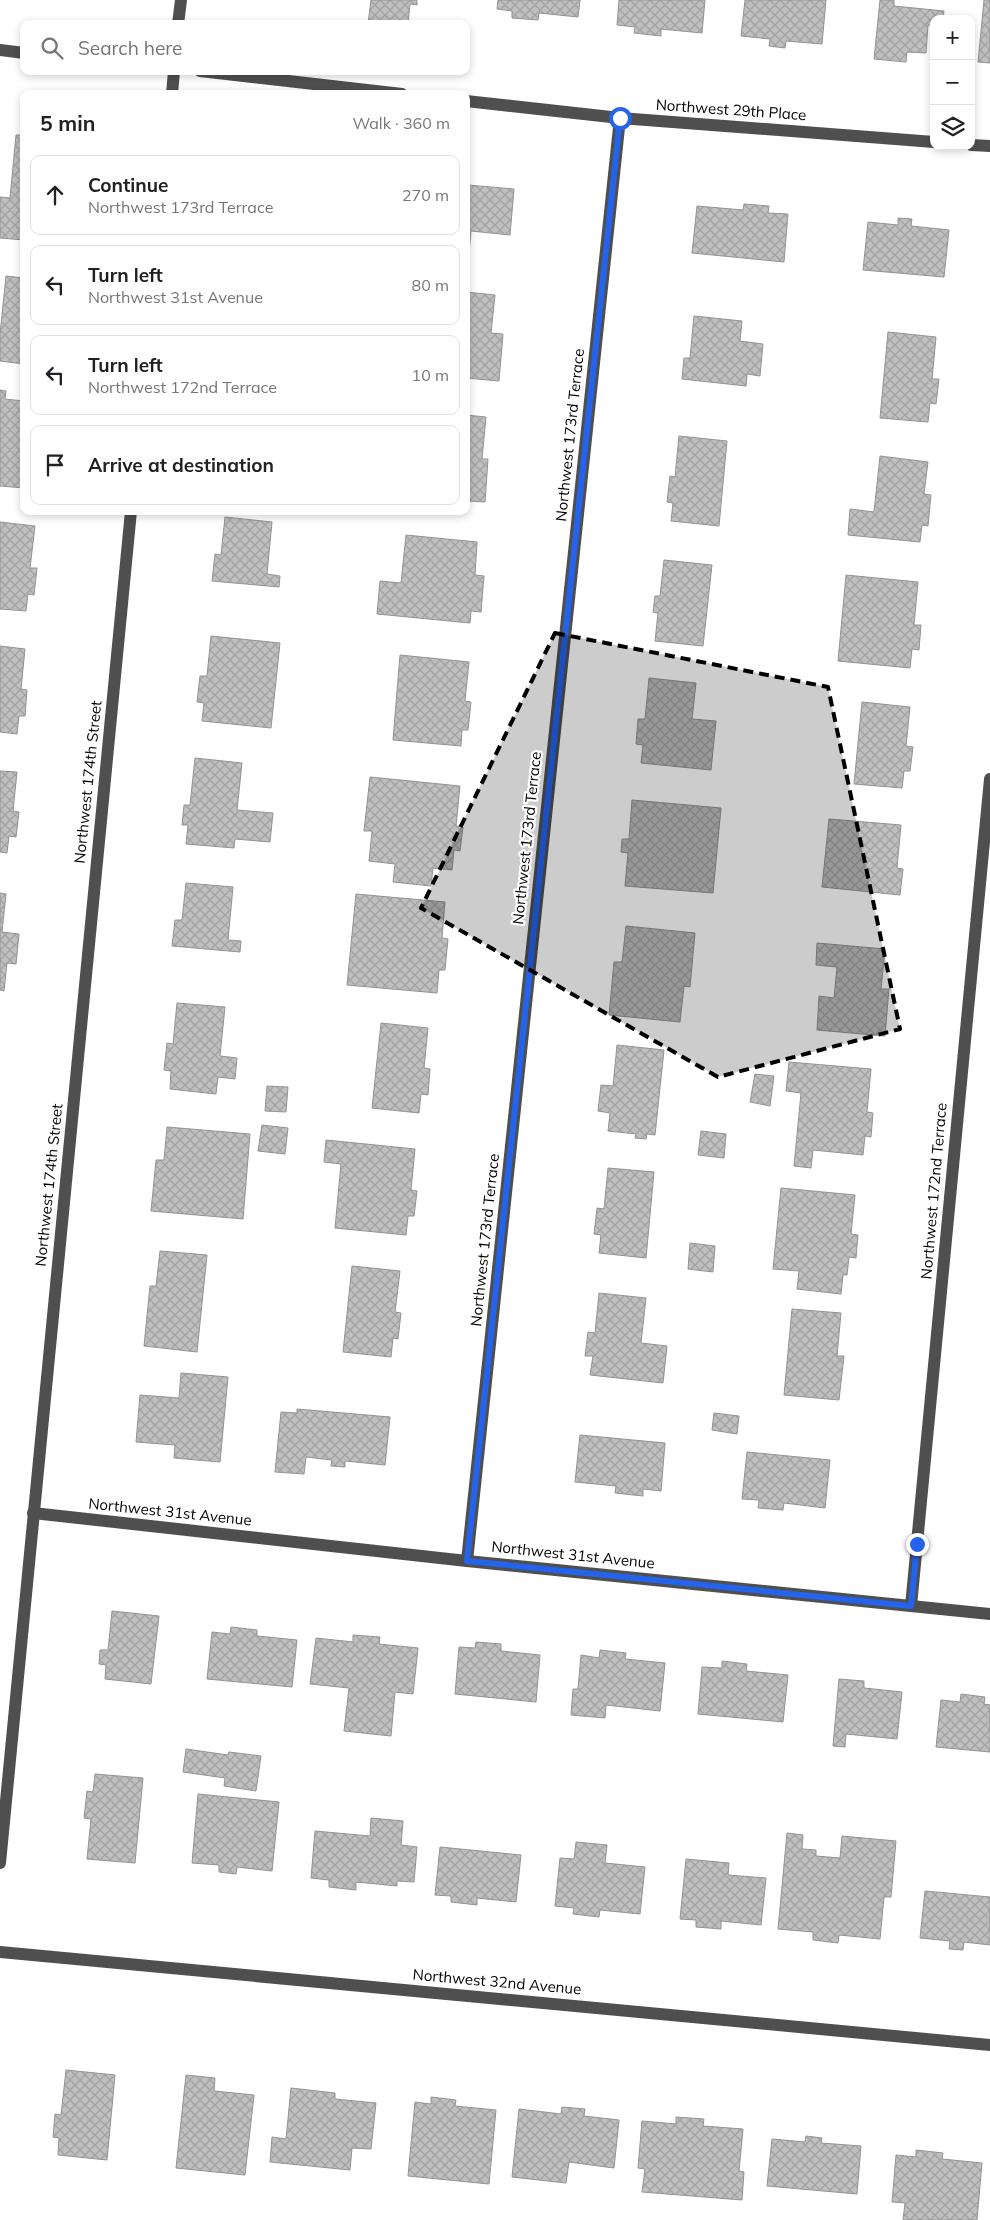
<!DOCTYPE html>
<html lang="en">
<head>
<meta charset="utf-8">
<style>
	:root { --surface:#fff; --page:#f2f2f2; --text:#202124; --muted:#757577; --line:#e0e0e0 }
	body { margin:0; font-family:Mulish,sans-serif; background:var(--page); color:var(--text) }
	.controls { position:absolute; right:15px; top:15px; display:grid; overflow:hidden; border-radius:10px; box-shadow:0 2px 8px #0003 }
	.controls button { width:45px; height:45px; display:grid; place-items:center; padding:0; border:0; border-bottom:1px solid var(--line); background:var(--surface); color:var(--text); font:25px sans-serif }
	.stop { position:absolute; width:15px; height:15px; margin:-11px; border:4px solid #2563eb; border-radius:50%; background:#fff }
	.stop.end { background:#2563eb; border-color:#fff; box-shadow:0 1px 5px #0008 }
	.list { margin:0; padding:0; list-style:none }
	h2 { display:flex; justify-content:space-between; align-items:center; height:65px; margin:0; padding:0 20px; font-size:21px }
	h2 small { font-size:16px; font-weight:400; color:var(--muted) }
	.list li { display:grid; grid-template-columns:32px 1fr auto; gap:15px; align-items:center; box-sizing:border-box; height:80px; margin:0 10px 10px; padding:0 10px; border:1px solid var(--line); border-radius:10px }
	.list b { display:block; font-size:19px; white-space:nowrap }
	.list p { margin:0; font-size:16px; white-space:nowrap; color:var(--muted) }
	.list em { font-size:16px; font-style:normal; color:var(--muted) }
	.icon { flex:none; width:28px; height:28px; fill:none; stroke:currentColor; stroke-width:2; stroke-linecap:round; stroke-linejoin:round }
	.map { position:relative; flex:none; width:990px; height:2220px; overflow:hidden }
	.search { position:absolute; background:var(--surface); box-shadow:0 2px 8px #0003; left:20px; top:20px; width:450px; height:55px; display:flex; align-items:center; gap:12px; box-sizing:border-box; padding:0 18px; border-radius:10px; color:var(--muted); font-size:19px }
	.panel { position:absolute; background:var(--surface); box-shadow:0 2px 8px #0003; left:20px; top:90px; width:450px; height:425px; border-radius:10px }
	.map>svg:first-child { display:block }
	.building { fill:url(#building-cross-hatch); stroke:#939393 }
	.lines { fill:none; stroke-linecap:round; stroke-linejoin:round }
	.minor { stroke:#4f4f4f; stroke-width:12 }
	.route { stroke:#2563eb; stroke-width:6 }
	.marked { fill:#000; fill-opacity:0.2; stroke:#000; stroke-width:4; stroke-dasharray:10 6; stroke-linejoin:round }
	.labels { text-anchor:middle; stroke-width:4.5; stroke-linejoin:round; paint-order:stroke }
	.street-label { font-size:15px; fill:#000; stroke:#fff }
</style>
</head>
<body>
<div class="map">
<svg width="990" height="2220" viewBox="0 0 990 2220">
	<defs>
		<pattern id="building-cross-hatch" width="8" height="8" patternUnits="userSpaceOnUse" patternTransform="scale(1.25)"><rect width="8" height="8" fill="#bfbfbf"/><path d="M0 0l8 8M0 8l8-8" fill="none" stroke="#a2a2a2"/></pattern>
	</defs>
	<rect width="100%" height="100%" fill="#fff"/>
	<g class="building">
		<polygon points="371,0 417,0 417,5 410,4 408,24 368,24"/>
		<polygon points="498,0 580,0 578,17 539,13 538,20 512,18 512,11 497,9"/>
		<polygon points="619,0 705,0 702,33 661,29 661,36 634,33 635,27 617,25"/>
		<polygon points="745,0 826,0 822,44 786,41 785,48 769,46 770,39 741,36"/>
		<polygon points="880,0 894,0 894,6 944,11 943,19 934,19 934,25 928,25 926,53 907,52 906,62 874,59"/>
		<polygon points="984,0 990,0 990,63 978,62"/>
		<polygon points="16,135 24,135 24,240 0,238 0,197 10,198"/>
		<polygon points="466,177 469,177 468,185 514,189 510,235 471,231 469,254 466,253"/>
		<polygon points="744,204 769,206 768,213 788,214 784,262 692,253 697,206 743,210"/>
		<polygon points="898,218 912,219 911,226 949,230 944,277 863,270 868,222 898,225"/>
		<polygon points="6,276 24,278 24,364 0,361 0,334"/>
		<polygon points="466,292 495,295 491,333 503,334 499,381 466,378"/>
		<polygon points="694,316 742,321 740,341 763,344 760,376 747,374 746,386 682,379 684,358 690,358"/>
		<polygon points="888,332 936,337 932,379 939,379 936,404 930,403 928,422 880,418"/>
		<polygon points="0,390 6,391 5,399 24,401 24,488 0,486"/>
		<polygon points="466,415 486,417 482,459 488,459 485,502 466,501"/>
		<polygon points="679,436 727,441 719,526 671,521 673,503 667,502 670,476 675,477"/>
		<polygon points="880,456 928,462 924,494 931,495 928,526 922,525 920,542 848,535 850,509 874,512"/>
		<polygon points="225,517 272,522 267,574 280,576 279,587 212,581 215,554 221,555"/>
		<polygon points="0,522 35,526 30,568 37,568 34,595 28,594 26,611 0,609"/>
		<polygon points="406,535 477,542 475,575 484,576 481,612 471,611 470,623 377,614 380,581 401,583"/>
		<polygon points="664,560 712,565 703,646 655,641 658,613 653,612 655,596 660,596"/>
		<polygon points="846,575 918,582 914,625 921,625 919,650 912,649 910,668 838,661"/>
		<polygon points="211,636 280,643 271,728 202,721 204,703 197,702 200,676 207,676"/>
		<polygon points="0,646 25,649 21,689 27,690 25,716 19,716 17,734 0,732"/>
		<polygon points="400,655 469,662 465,701 471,702 468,730 462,730 461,746 393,740"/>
		<polygon points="649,678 696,683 692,719 716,721 711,770 641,763 643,745 636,744 638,719 645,719"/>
		<polygon points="862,702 910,707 906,746 913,747 910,771 904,771 902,788 854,784"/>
		<polygon points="195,758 242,763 237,810 273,813 270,842 235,839 234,848 186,844 188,825 182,825 184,805 190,805"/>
		<polygon points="0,771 17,772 13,811 19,812 16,837 9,836 7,853 0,852"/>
		<polygon points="370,777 460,786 456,826 463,827 460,851 454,850 452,870 433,868 431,886 393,882 395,864 369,861 372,831 364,831"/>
		<polygon points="632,800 721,808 713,893 625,886 628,853 621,852 622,839 629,839"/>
		<polygon points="829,819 901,825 897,868 903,869 900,895 822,887"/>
		<polygon points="186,883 233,887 228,940 241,941 240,952 172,946 175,920 182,920"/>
		<polygon points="0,893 6,894 2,932 19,934 16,964 7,963 4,991 0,990"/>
		<polygon points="356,894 445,902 442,938 448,939 445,970 439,970 437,993 347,985"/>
		<polygon points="626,926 695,933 690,987 684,986 680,1022 609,1015 614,962 622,962"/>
		<polygon points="817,943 885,949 881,989 889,989 885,1036 817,1030 819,996 834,998 837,967 816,965"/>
		<polygon points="177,1003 225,1007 220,1056 237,1058 235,1079 218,1077 216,1094 170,1089 171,1071 164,1070 167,1043 173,1044"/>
		<polygon points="381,1023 428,1028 424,1068 430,1069 428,1095 421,1094 419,1113 372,1108"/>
		<polygon points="617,1045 664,1050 655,1135 647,1134 646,1139 635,1138 636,1134 608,1131 610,1113 598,1111 601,1085 613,1086"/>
		<polygon points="789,1062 871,1069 867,1112 873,1113 871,1137 865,1136 863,1155 813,1150 811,1168 794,1166 801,1093 786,1091"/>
		<polygon points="755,1074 774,1076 770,1106 750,1102"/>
		<polygon points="267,1086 288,1087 286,1112 265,1111"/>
		<polygon points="262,1125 288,1128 285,1154 258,1151"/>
		<polygon points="167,1127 250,1134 243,1219 151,1211 156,1160 164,1160"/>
		<polygon points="701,1131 726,1134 724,1158 698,1155"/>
		<polygon points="326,1140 415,1149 411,1190 417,1191 414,1216 408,1216 406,1235 335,1228 341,1164 324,1162"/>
		<polygon points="608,1168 654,1172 646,1258 599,1253 601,1235 594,1234 597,1208 604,1209"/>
		<polygon points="781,1188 855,1195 851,1234 858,1235 856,1258 849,1257 847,1275 843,1275 841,1294 797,1289 799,1271 773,1269"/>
		<polygon points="690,1243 715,1246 713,1272 688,1269"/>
		<polygon points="160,1251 207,1255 197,1352 144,1346 150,1286 156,1286"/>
		<polygon points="352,1266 400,1271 395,1312 401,1313 398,1339 393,1338 391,1357 343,1352"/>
		<polygon points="599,1293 646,1298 641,1343 667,1346 663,1383 590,1375 593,1356 585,1356 588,1332 595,1333"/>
		<polygon points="792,1309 841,1313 837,1356 844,1356 839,1400 784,1395"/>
		<polygon points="181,1373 228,1377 220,1462 174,1458 175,1445 136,1442 140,1395 179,1398"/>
		<polygon points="297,1409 390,1417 385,1465 345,1461 345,1467 331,1466 332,1460 306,1457 304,1474 275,1472 281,1412 297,1413"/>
		<polygon points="714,1413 739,1416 737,1434 712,1430"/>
		<polygon points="580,1435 665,1443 661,1491 643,1489 643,1496 615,1493 616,1486 575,1482"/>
		<polygon points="747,1452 830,1460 825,1508 784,1503 783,1510 758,1508 759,1500 742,1499"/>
		<polygon points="112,1611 159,1616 151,1684 105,1679 106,1665 99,1664 100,1650 108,1650"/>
		<polygon points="231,1627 257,1630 257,1636 297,1640 292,1687 207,1679 212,1632 230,1634"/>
		<polygon points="353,1635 380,1637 379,1644 418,1648 413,1694 395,1692 391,1736 344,1731 349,1688 310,1684 316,1638 353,1642"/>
		<polygon points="476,1642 501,1644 501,1651 540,1655 536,1702 455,1694 459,1647 475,1648"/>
		<polygon points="600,1650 626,1653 625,1659 665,1663 660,1711 606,1705 605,1718 571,1715 573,1689 578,1689 581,1655 599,1658"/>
		<polygon points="722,1661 747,1664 746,1671 788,1675 783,1722 698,1714 702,1667 722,1668"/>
		<polygon points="839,1679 864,1681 864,1688 902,1692 897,1739 846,1734 845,1747 833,1746"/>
		<polygon points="961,1694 985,1697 984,1704 990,1705 990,1752 936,1747 941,1700 960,1702"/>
		<polygon points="186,1749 228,1755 229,1752 261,1756 256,1791 224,1786 225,1778 183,1772"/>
		<polygon points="95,1774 143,1778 135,1863 87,1859 91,1819 84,1818 87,1791 93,1792"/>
		<polygon points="198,1794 279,1802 272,1871 237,1867 236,1874 227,1873 219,1872 219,1865 192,1863"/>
		<polygon points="371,1818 403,1821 401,1845 417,1847 414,1882 397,1881 397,1886 356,1882 356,1890 329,1887 329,1880 311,1878 315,1831 370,1836"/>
		<polygon points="787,1833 803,1835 802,1849 816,1850 816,1856 840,1858 842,1836 896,1841 891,1897 884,1897 880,1939 839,1935 838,1943 813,1940 813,1932 778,1929"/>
		<polygon points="576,1842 607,1845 605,1863 645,1867 640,1914 600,1910 599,1917 573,1914 574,1908 555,1906 560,1858 574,1859"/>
		<polygon points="440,1847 521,1855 516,1902 477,1898 477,1905 451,1902 451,1896 435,1895"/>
		<polygon points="686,1859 729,1863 728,1875 766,1878 761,1925 721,1921 721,1929 696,1927 696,1920 680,1919"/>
		<polygon points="925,1891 990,1897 990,1945 964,1942 963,1950 949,1949 950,1941 920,1938"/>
		<polygon points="66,2070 115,2075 107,2160 58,2155 59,2138 53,2137 55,2114 61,2115"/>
		<polygon points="186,2075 215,2078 214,2091 254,2095 245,2175 176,2168"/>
		<polygon points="291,2088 335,2093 335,2099 376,2103 371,2149 352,2148 350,2170 270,2162 272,2137 286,2139"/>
		<polygon points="431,2097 456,2100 455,2106 496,2110 489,2184 408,2176 415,2102 431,2104"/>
		<polygon points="562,2107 585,2109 584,2116 619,2120 614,2168 569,2162 566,2183 512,2177 519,2109 561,2114"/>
		<polygon points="676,2117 704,2119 703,2126 743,2129 739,2171 744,2172 742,2200 642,2192 645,2169 638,2168 642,2121 676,2124"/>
		<polygon points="806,2136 822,2138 821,2143 861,2146 857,2194 767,2186 772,2139 805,2142"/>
		<polygon points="916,2150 943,2153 942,2159 982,2163 977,2220 903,2220 905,2203 892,2202 896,2155 916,2157"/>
	</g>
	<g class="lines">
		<g class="minor">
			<polyline points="178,24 181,0"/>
			<polyline points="0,50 24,53"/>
			<polyline points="200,71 402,94"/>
			<polyline points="172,94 174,71"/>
			<polyline points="466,101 620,118 934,142"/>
			<polyline points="971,145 990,146"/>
			<polyline points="33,1513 467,1561 990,1614"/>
			<polyline points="467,1561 620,118"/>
			<polyline points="911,1606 990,779"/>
			<polyline points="0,1863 131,511"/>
			<polyline points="0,1952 990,2045"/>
		</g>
	</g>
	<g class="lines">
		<polyline class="route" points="620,118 467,1561 911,1606 917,1544"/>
	</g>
	<path class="marked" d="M 555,633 L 828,687 L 900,1029 L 718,1077 L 421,908 Z"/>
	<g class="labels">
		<g class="street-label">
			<text transform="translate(731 110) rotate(4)" y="5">Northwest 29th Place</text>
			<text transform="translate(570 435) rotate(-84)" y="5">Northwest 173rd Terrace</text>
			<text transform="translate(88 782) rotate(-84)" y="5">Northwest 174th Street</text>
			<text transform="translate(527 838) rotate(-84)" y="5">Northwest 173rd Terrace</text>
			<text transform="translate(49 1185) rotate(-84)" y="5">Northwest 174th Street</text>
			<text transform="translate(934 1191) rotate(-85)" y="5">Northwest 172nd Terrace</text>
			<text transform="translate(485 1240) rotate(-84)" y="5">Northwest 173rd Terrace</text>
			<text transform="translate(170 1512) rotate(6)" y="5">Northwest 31st Avenue</text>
			<text transform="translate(573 1555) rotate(6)" y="5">Northwest 31st Avenue</text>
			<text transform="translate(497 1982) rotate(5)" y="5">Northwest 32nd Avenue</text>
		</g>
	</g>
</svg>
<div class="controls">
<button>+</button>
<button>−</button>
<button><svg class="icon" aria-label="layers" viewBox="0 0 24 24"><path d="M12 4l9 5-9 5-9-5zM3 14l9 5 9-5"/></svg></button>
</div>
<div class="stop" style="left:620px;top:118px"></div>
<div class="stop end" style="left:917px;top:1544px"></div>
<div class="search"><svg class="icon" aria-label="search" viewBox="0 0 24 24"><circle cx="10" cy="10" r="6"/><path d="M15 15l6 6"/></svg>Search here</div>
<section class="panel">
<h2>5 min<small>Walk · 360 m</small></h2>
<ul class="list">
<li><svg class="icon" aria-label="ahead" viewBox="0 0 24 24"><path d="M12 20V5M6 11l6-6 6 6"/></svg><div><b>Continue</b><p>Northwest 173rd Terrace</p></div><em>270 m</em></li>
<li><svg class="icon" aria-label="left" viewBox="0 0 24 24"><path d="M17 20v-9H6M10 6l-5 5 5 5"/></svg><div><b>Turn left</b><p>Northwest 31st Avenue</p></div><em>80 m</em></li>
<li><svg class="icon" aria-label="left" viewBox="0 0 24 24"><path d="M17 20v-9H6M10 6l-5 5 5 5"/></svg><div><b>Turn left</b><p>Northwest 172nd Terrace</p></div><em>10 m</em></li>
<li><svg class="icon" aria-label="arrive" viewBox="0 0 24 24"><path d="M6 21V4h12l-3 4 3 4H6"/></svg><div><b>Arrive at destination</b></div></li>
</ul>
</section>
</div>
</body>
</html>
